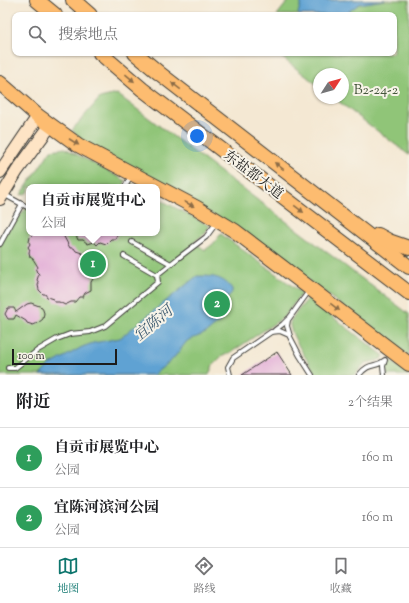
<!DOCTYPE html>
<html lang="zh">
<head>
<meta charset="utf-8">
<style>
	:root { --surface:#fff; --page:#f6f6f6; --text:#202124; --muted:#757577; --line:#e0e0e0; --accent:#0f766e }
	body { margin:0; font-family:"Sorts Mill Goudy","Noto Serif SC",serif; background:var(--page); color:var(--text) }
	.compass { position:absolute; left:313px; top:68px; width:36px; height:36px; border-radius:50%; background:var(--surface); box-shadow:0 1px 3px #0004; rotate:54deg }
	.scale { position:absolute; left:12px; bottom:10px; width:105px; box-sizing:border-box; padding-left:4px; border:2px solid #1c1c1c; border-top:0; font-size:11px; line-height:14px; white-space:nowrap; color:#1c1c1c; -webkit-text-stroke:3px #f7f3e8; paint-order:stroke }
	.you { position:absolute; left:197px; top:136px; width:14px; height:14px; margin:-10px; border:3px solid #fff; border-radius:50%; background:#1a73e8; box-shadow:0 0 0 6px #1a73e833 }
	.badge { display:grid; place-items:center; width:26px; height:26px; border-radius:50%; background:var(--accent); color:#fff; font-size:13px; font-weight:700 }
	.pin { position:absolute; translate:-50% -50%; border:2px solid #fff; box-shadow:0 1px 4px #0006 }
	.popup { position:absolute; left:26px; top:184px; width:134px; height:52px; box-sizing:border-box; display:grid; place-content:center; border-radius:8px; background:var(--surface); filter:drop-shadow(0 1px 3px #0005); font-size:13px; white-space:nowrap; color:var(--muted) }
	.popup b { font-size:15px; color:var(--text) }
	.popup::after { content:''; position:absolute; left:50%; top:100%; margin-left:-8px; border:8px solid transparent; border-top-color:var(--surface) }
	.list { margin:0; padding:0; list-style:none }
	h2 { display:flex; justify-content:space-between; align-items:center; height:52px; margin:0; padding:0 16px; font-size:17px }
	h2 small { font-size:13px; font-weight:400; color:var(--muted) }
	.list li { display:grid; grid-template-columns:26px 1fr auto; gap:12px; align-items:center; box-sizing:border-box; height:60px; padding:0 16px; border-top:1px solid var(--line) }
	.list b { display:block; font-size:15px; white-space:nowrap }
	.list p { margin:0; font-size:13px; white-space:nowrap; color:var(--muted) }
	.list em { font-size:13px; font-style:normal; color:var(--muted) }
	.icon { flex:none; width:22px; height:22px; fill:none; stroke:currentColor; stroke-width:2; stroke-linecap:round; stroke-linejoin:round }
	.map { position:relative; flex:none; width:409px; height:375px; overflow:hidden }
	.search { position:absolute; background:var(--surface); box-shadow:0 1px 3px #0004; left:12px; right:12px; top:12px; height:44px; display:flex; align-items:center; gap:10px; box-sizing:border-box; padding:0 14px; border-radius:8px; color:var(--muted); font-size:15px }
	.sheet { height:172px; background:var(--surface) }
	nav { display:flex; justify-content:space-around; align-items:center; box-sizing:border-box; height:56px; border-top:1px solid var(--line); background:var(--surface); font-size:11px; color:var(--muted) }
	nav a { display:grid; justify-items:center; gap:2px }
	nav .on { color:var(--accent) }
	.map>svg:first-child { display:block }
	.green { fill:#90c578; stroke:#56704a }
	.water { fill:#5ea2d3; stroke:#3d5f78 }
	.building { fill:#e1a7d5 }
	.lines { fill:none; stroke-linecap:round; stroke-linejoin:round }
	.service-casing { stroke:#3c3b37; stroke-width:6 }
	.secondary-casing { stroke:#3c3b37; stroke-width:14 }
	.trunk-casing { stroke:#3c3b37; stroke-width:16 }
	.service { stroke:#fff; stroke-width:4 }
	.secondary { stroke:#fee4c5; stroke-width:12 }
	.trunk { stroke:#fdbc6f; stroke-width:14 }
	.oneway { fill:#8c6c46 }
	.labels { text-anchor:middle; stroke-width:4; stroke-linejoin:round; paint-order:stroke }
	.park-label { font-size:14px; fill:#45573c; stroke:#f7f3e8 }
	.street-label { font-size:14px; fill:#1c1c1c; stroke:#f7f3e8 }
	.water-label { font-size:15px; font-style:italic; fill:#3a586e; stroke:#f7f3e8 }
</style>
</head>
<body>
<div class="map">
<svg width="409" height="375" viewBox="0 0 409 375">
	<rect width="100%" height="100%" fill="#f7f3e8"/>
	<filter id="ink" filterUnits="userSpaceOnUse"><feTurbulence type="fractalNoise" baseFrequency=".025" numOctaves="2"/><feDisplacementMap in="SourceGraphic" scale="8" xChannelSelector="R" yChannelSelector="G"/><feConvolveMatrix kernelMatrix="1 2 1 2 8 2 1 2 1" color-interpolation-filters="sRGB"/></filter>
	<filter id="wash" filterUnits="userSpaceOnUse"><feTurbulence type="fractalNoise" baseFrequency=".012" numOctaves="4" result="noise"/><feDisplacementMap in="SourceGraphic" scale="16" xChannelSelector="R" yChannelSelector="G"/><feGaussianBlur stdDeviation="0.9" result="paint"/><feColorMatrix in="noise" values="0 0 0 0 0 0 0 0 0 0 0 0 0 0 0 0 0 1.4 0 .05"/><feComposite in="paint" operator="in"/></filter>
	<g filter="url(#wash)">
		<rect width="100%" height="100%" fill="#f4e8d3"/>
		<g class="green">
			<polygon points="289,0 409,0 409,155 334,98 343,98 343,74 319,74 319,86 276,53 394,53 394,15 277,15"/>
			<polygon points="117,94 409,314 409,356 245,233 81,140 72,130 100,98"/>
			<polygon points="65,148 126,181 124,184 127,187 130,183 137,187 29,187 29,191 25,194 21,195 51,150"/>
			<polygon points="157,198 210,226 203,235 194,242 205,250 213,244 221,234 302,293 284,317 233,351 221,357 213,365 209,375 0,375 0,240 29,205 29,233 157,233"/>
			<path d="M 308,298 L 384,356 C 379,362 373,361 365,363 L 355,375 L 317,375 C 311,366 289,334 290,323 C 291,317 304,304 308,298 Z"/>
			<polygon points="390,360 409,375 387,375 386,365"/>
		</g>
		<g class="water">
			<polygon points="302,0 385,0 359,4 344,15 299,15 298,13"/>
			<path d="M 197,276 C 211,276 223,276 232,289 L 232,292 L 225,302 L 224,318 L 206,333 L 187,341 L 173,359 L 153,375 L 40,375 L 50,365 L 82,347 L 93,343 L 120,338 Z"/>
		</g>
		<g id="blocks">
			<g class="building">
				<polygon points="34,233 62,233 70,248 74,248 76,251 82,253 84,256 86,256 91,259 91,266 93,270 91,273 93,279 91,282 91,290 85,293 83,297 79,297 75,302 71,302 65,305 59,302 55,302 53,299 47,297 45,294 43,294 39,290 38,285 39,283 37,280 39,274 36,271 38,267 33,259 30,257 29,252 30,250 28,247 30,244 29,242 30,237"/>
				<polygon points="75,233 118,233 115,239 111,239 106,244 100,242 97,245 94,242 88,244 83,240 78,240"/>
				<polygon points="31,303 42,307 44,313 43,319 38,323 33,325 27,323 26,321 16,315 14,319 8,319 5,314 8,308 14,308 16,312 27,304"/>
				<polygon points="277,352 292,375 242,375"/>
			</g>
		</g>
	</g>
	<g filter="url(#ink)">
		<use href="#blocks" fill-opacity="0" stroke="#3c3b37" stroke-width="1"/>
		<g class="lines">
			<defs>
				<g id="service">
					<polyline points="125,187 131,176"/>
					<polyline points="5,195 29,208"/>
					<polyline points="132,242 171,264"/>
					<polyline points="0,244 22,204"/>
					<polyline points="157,275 177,259 206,237 217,222"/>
					<polyline points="275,330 283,324 288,319"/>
					<polyline points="290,336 287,326 288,320 309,291"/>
					<polyline points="8,368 15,368 38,350 57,339 70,334 90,332 105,326 158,282 157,275 124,256"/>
					<polyline points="230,375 228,367 233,358 271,332 280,331 289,335 300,356 312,375"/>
					<path d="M 359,375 C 370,361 375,369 385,360 L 383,366 L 384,375"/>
				</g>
				<g id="secondary">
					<polyline points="0,172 38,116"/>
					<polyline points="0,199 17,171 50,126"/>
				</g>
				<g id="trunk">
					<polyline points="37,0 55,15"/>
					<polyline points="73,0 90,15"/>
					<polyline points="100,53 142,89 409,293"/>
					<polyline points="135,53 159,73 409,267"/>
					<polyline points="0,83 38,116 78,145 197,208 235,231 409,364"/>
					<polyline points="378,235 389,241 409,248"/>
				</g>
			</defs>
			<use href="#service" class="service-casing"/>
			<use href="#secondary" class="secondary-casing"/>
			<use href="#trunk" class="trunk-casing"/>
			<use href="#service" class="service"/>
			<use href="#secondary" class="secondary"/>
			<use href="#trunk" class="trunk"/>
		</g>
		<defs><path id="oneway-solid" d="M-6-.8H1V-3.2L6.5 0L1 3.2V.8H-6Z"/></defs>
		<g class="oneway">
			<use href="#oneway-solid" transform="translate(130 78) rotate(40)"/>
			<use href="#oneway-solid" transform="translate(176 86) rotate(-142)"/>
			<use href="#oneway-solid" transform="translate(74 142) rotate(33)"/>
			<use href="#oneway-solid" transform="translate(279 166) rotate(-142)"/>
			<use href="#oneway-solid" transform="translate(189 204) rotate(28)"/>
			<use href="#oneway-solid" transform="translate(299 209) rotate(37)"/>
			<use href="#oneway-solid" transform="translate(335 307) rotate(38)"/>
		</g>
	</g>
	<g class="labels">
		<g class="park-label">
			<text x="376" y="94">B2-24-2</text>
		</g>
		<g class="street-label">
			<text transform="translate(254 174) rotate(37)" y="5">东盐都大道</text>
		</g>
		<g class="water-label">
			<text transform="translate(153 323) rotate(-40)" y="5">宜陈河</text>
		</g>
	</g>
</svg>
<svg class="compass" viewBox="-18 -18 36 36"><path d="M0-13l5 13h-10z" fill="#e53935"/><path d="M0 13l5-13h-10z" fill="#757577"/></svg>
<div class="scale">100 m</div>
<div class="you"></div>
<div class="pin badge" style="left:93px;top:264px;background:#2e9e5b">1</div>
<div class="popup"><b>自贡市展览中心</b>公园</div>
<div class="pin badge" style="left:217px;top:304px;background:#2e9e5b">2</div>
<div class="search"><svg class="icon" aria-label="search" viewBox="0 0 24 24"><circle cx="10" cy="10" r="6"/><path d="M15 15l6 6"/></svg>搜索地点</div>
</div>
<section class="sheet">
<h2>附近<small>2个结果</small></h2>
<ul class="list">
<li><span class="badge" style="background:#2e9e5b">1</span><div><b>自贡市展览中心</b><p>公园</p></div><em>160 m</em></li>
<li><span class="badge" style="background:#2e9e5b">2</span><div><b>宜陈河滨河公园</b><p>公园</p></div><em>160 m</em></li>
</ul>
</section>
<nav>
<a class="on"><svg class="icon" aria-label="map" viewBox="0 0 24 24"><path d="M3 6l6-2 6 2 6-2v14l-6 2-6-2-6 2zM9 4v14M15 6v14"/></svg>地图</a>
<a><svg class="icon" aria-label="directions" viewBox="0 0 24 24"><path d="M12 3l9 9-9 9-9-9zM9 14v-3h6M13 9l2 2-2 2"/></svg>路线</a>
<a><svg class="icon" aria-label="saved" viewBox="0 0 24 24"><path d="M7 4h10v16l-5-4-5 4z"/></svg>收藏</a>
</nav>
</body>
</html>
